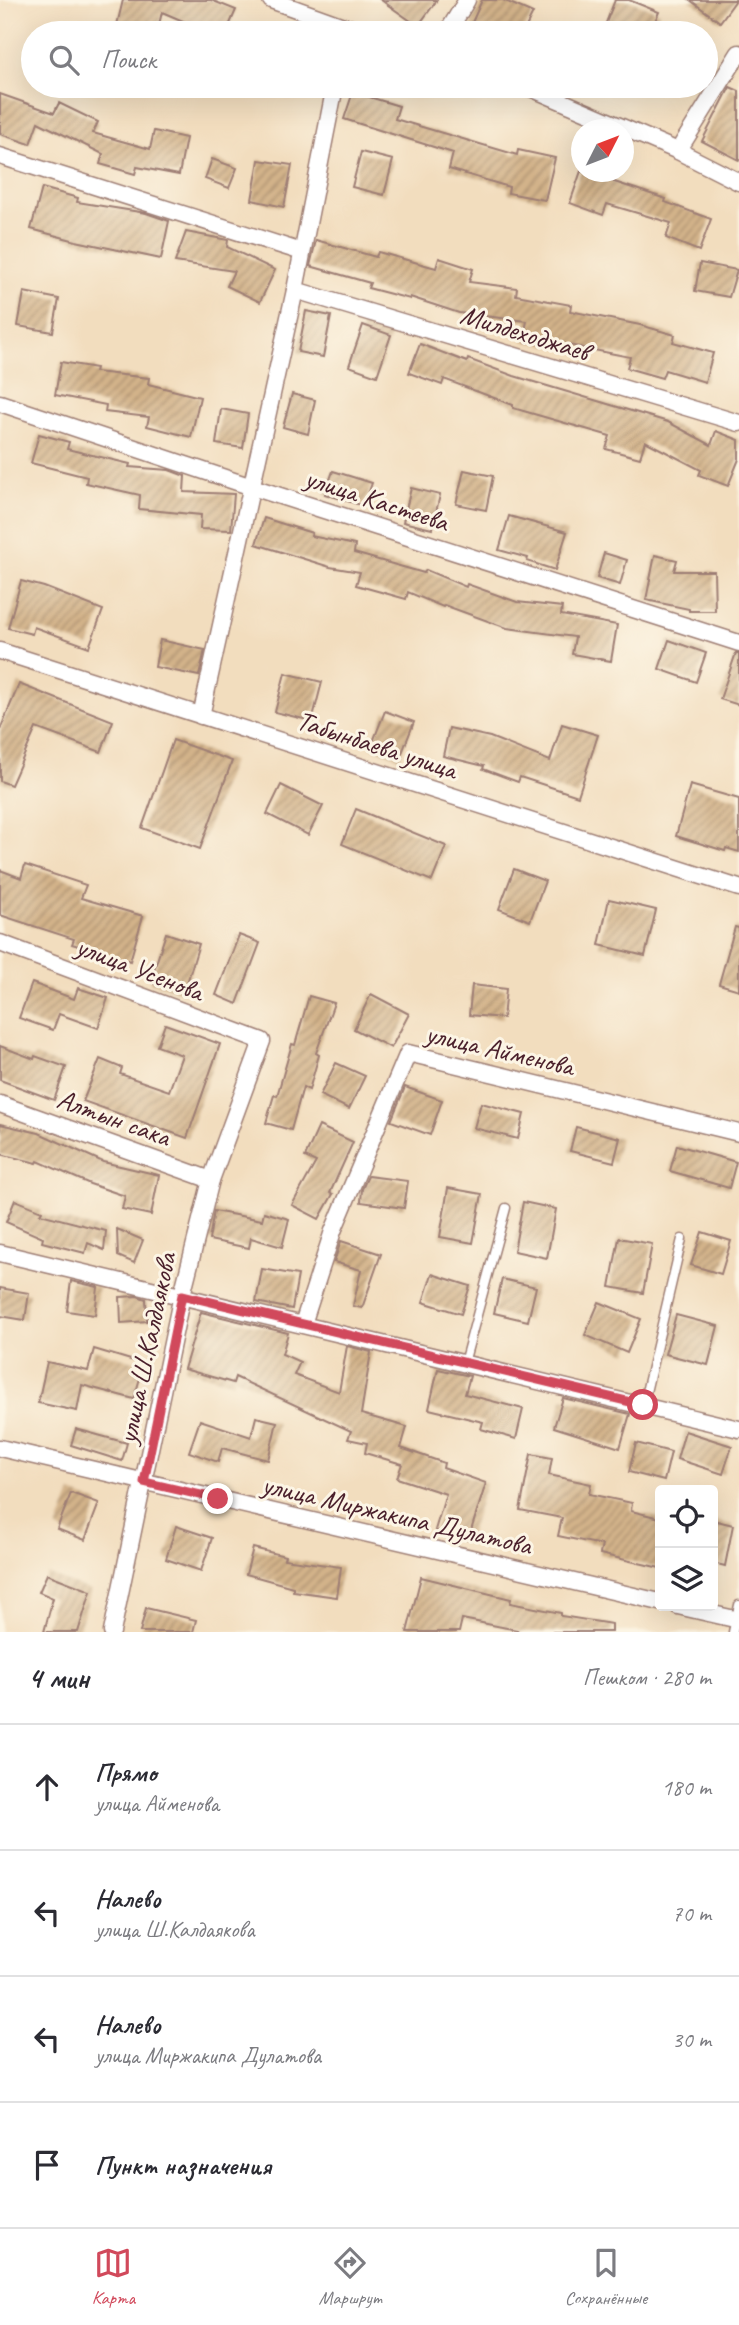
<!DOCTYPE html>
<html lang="ru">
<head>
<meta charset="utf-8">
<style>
	:root { --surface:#fff; --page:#f7f7f7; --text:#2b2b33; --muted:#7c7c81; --line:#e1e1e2; --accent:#d1495b }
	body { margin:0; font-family:Caveat,sans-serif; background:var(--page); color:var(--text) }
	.controls { position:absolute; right:21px; bottom:21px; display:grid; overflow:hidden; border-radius:7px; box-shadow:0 7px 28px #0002 }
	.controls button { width:63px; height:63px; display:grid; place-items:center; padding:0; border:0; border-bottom:2px solid var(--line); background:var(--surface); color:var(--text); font:35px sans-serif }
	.compass { position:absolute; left:571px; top:119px; width:63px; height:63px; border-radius:50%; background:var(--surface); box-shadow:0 7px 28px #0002; rotate:48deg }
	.stop { position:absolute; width:21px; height:21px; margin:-16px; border:5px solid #d1495b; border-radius:50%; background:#fff }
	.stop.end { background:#d1495b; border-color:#fff; box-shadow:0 2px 7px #0008 }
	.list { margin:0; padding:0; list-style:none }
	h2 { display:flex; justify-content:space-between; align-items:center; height:91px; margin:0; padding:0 28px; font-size:30px }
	h2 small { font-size:23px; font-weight:400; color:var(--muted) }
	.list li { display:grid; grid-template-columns:46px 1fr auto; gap:21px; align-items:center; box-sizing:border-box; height:126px; padding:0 28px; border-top:2px solid var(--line) }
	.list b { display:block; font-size:26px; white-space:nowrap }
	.list p { margin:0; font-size:23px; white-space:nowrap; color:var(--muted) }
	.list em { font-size:23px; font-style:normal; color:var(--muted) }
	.icon { flex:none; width:38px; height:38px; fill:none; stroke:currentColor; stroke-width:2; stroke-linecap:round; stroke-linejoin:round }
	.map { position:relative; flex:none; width:739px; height:1632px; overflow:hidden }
	.search { position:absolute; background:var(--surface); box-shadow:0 7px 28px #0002; left:21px; right:21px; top:21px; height:77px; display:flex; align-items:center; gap:18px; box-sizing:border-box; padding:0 24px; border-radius:38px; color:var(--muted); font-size:26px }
	.sheet { height:595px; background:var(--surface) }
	nav { display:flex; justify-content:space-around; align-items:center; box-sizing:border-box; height:98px; border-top:2px solid var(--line); background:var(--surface); font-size:19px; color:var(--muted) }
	nav a { display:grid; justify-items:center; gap:4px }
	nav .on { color:var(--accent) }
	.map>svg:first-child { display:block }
	.building { fill:url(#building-hatch) }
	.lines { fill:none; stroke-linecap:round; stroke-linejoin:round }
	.service-casing { stroke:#9e7e74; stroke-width:11 }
	.minor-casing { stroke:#9e7e74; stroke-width:19 }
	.service { stroke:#fff; stroke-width:8 }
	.minor { stroke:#fff; stroke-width:16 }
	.route { stroke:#d1495b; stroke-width:9 }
	.labels { text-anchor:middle; stroke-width:6; stroke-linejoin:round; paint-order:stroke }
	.street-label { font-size:28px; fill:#4a1f2b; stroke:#fcf5e5 }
</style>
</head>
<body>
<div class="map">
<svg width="739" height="1632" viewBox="0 0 739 1632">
	<defs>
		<pattern id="building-hatch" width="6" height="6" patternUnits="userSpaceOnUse" patternTransform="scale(1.75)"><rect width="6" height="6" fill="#d3b38a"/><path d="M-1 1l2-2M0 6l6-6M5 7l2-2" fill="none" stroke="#ad9171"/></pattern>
	</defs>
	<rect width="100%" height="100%" fill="#fcf5e5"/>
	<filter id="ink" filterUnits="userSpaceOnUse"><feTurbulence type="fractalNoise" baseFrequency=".0143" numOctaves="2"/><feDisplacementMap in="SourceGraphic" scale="14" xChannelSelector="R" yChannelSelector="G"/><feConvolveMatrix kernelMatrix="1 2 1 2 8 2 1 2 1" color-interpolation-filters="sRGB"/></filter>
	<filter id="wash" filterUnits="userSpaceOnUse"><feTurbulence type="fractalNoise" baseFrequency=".00686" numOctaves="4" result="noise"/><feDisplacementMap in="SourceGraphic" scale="28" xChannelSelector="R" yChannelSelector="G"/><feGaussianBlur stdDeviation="1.57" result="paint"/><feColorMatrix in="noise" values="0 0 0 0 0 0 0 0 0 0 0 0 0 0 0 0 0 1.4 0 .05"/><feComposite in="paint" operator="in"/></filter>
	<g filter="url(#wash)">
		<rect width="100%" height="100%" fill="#f2ddbe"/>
		<g id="blocks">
			<g class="building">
				<polygon points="123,0 211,0 236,10 226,33 211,33 162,12 157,33 148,33 117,25"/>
				<polygon points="381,0 437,0 418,26"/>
				<polygon points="482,0 503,0 533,13 523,33 483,33 470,27"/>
				<polygon points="615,0 629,0 659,12 650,33 602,33"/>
				<polygon points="690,0 736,0 720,22"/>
				<polygon points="730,87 739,91 739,160 702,141"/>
				<polygon points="353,92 399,106 395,119 517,155 518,150 555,158 545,200 508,193 509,187 449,169 453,153 344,119"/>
				<polygon points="0,94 54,113 59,103 98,122 93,133 150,149 154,131 186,138 179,175 137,167 135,174 100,164 103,154 38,122 30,144 0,134"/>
				<polygon points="361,152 393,160 384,195 352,187"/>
				<polygon points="212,159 237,168 229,188 205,179"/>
				<polygon points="259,160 292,165 284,207 252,200"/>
				<polygon points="581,171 666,199 665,202 711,219 699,251 666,238 671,223 607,204 603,215 570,203"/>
				<polygon points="42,188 78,198 77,202 146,213 169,221 161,259 76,241 31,229"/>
				<polygon points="186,232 228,240 227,247 275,270 260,302 227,286 234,271 175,262"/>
				<polygon points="316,240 376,257 378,252 436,268 439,258 473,269 469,282 517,288 516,295 571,305 570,311 640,325 675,335 673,342 713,353 705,382 665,370 662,378 627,368 630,357 563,344 562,348 523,341 527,321 459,313 410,297 410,299 368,288 370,283 310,266"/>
				<polygon points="700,263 737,270 729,297 695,291"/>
				<polygon points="24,292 59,299 53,332 18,326"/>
				<polygon points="306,311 331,316 323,357 298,352"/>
				<polygon points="363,325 391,335 377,376 349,366"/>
				<polygon points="420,344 467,362 468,359 514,376 668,422 711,445 716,431 739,440 739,459 728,486 699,475 701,470 645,441 640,458 606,449 610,436 513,408 513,405 444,379 442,385 409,373"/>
				<polygon points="61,362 96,368 95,372 149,378 148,384 200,397 191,437 147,426 149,417 105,412 106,405 55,395"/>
				<polygon points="292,394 315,400 308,434 283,427"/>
				<polygon points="221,409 248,414 243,448 216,444"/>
				<polygon points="39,434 69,442 67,449 130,464 129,467 169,470 185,476 184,492 234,494 231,530 200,529 201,515 139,509 140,495 86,483 87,477 31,463"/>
				<polygon points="464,470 493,476 486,510 456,504"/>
				<polygon points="333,471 372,483 364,506 325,494"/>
				<polygon points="411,488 440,495 432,529 403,522"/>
				<polygon points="509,516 567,532 555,570 527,561 528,558 499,550"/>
				<polygon points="264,518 312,533 311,536 355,545 354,553 424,573 426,570 466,587 467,584 517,602 562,607 561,615 617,625 611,661 572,654 575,637 507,628 444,605 443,607 408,592 406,599 356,585 360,572 330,567 256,544"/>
				<polygon points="604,553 627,560 620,585 597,578"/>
				<polygon points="655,555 677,560 674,571 714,571 715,611 689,611 689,609 646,600"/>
				<polygon points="21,581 44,587 103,610 89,647 34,627 32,634 8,628"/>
				<polygon points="160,640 205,650 199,676 155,667"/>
				<polygon points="669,640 706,653 696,682 659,669"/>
				<polygon points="736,653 739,653 739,705 720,699"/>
				<polygon points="285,673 322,682 312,721 275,712"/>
				<polygon points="19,684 113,721 101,752 36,728 11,785 0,781 0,730"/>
				<polygon points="385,711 414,722 400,758 371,747"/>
				<polygon points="562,724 598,735 578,796 520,777 518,782 483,769 484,766 443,756 449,728 490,737 550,761"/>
				<polygon points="173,740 232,761 200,849 142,828"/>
				<polygon points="281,785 323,806 308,835 267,814"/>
				<polygon points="690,785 739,799 739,852 726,848 725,851 676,836"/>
				<polygon points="356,809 446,846 432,881 342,844"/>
				<polygon points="25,865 86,885 81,898 143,916 130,961 72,944 74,939 0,915 0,870 21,878"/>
				<polygon points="514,869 545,881 530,921 499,909"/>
				<polygon points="609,899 656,910 645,956 599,945"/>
				<polygon points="735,927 739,928 739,990 719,984"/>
				<polygon points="166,933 199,944 184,993 150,982"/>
				<polygon points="239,935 260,943 237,1004 216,995"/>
				<polygon points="32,983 74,999 78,988 108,998 98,1028 59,1014 53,1030 19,1018"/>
				<polygon points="472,985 506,989 503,1018 469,1015"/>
				<polygon points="371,994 409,1014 391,1048 354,1029"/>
				<polygon points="309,996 334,1003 316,1053 319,1055 309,1090 303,1087 291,1130 266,1123 274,1095 277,1096 292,1044 295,1045"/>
				<polygon points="165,1024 220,1044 187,1138 83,1101 100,1059 122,1068 120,1074 169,1091 182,1055 157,1046"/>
				<polygon points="0,1046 34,1059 35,1056 66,1067 54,1100 0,1080"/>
				<polygon points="336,1063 365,1076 349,1109 320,1095"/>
				<polygon points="405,1087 442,1100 430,1135 391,1121"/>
				<polygon points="481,1103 524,1114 518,1139 474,1128"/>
				<polygon points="0,1124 39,1133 103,1162 159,1175 151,1215 122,1209 125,1196 90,1184 38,1161 37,1163 0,1154"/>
				<polygon points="319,1126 353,1142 330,1193 333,1194 319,1219 292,1205 316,1162 305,1157"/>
				<polygon points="576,1127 620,1138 614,1162 570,1151"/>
				<polygon points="677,1145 736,1162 729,1188 670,1171"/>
				<polygon points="368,1176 408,1181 404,1208 361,1202 362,1189"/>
				<polygon points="448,1188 482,1194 473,1243 440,1237"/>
				<polygon points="15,1200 42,1211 40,1214 106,1231 104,1250 88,1243 85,1253 42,1242 43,1238 6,1222"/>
				<polygon points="523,1202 556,1209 547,1258 514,1251"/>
				<polygon points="214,1211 262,1220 264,1212 289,1219 282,1247 251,1238 249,1248 209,1240"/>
				<polygon points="117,1229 143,1240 134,1263 118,1256"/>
				<polygon points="702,1232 731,1241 721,1274 691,1265"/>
				<polygon points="619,1238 652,1244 643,1293 610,1287"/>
				<polygon points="341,1241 381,1254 362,1308 353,1306 361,1270 334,1262"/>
				<polygon points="262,1269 298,1275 292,1309 256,1302"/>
				<polygon points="432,1274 470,1286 461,1314 423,1302"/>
				<polygon points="502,1279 536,1287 528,1321 494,1313"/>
				<polygon points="71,1281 98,1287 95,1315 67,1311"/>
				<polygon points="0,1288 29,1293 25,1320 0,1316"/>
				<polygon points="137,1296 146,1299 147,1321 121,1323 120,1297"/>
				<polygon points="599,1302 641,1319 627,1353 585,1335"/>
				<polygon points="201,1312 288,1333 282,1354 300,1362 294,1375 339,1392 347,1346 371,1352 361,1414 407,1427 401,1448 444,1463 443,1468 486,1483 468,1540 435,1530 446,1494 397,1478 402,1464 365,1453 367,1443 348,1439 351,1431 235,1377 233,1383 184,1369"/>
				<polygon points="676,1315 718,1326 708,1365 665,1354"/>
				<polygon points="94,1349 144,1364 134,1399 82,1385 77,1411 38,1403 47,1362 88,1371"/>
				<polygon points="438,1369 470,1376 465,1394 523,1409 516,1439 481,1429 483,1422 429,1409"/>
				<polygon points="563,1398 630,1414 620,1448 554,1427"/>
				<polygon points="256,1417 277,1422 268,1460 222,1448 218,1462 189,1452 200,1420 251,1437"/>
				<polygon points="76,1429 127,1443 122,1461 71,1445"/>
				<polygon points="685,1431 732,1446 723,1474 677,1459"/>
				<polygon points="636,1443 671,1452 664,1481 629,1472"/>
				<polygon points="531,1454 552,1458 549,1475 591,1484 589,1494 632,1503 631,1511 660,1518 660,1568 600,1554 602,1545 558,1536 562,1518 520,1510"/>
				<polygon points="71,1493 99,1503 85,1540 57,1529"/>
				<polygon points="713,1520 733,1525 725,1566 713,1563"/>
				<polygon points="176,1526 212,1538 201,1571 166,1559"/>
				<polygon points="253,1548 285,1556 284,1559 341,1567 337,1597 293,1591 293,1587 246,1574"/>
				<polygon points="47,1574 91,1591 78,1632 44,1632 53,1598 39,1592"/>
				<polygon points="421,1577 511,1599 510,1603 561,1613 561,1616 612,1624 612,1632 516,1632 517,1630 462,1619 459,1632 407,1632"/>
				<polygon points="146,1608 196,1620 193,1632 140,1632"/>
			</g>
		</g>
	</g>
	<g filter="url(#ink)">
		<use href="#blocks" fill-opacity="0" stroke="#9e7e74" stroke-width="2"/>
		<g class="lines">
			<defs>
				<g id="service">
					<polyline points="464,1363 506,1208"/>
					<polyline points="643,1405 682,1239"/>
					<polyline points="733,1632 739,1605"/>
				</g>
				<g id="minor">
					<polyline points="271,0 346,27 375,33"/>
					<polyline points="447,33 467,0"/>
					<polyline points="526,86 678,151 739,182"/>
					<polyline points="678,151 739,53"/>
					<polyline points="0,156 302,252"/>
					<polyline points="295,290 739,423"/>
					<polyline points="0,403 252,487 739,643"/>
					<polyline points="0,651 739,888"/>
					<polyline points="201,716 295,290 335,86"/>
					<polyline points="0,943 262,1041 211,1180 182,1295 112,1632"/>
					<polyline points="0,1104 211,1180"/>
					<polyline points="0,1253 739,1429"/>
					<polyline points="303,1324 333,1231 408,1053 739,1133"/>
					<polyline points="0,1448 660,1602"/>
					<polyline points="678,1606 739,1620"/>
				</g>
			</defs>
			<use href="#service" class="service-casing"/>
			<use href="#minor" class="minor-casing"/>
			<use href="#service" class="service"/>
			<use href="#minor" class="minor"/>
		</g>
	</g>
	<g class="lines" filter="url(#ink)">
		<polyline class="route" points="218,1499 144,1482 182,1295 643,1405"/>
	</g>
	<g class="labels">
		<g class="street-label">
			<text transform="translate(525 332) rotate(17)" y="10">Милдеходжаев</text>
			<text transform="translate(377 499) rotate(18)" y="10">улица Кастеева</text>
			<text transform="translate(377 744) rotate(18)" y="10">Табынбаева улица</text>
			<text transform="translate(140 968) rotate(21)" y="10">улица Усенова</text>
			<text transform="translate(500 1049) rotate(13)" y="10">улица Айменова</text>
			<text transform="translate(114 1117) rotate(20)" y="10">Алтын сака</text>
			<text transform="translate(146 1348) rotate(-78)" y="10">улица Ш.Калдаякова</text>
			<text transform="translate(397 1514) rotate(13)" y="10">улица Миржакипа Дулатова</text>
		</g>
	</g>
</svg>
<div class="controls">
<button><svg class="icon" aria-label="locate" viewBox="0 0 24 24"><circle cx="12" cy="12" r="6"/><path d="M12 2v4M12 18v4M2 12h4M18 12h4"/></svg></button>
<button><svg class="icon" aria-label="layers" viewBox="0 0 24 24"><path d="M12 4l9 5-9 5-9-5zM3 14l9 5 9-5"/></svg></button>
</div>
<svg class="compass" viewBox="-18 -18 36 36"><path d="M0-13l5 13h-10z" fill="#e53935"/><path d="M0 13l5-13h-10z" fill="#7c7c81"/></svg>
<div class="stop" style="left:643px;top:1405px"></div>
<div class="stop end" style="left:218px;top:1499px"></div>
<div class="search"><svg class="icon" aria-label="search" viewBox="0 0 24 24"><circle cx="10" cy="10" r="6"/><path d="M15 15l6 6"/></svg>Поиск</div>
</div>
<section class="sheet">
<h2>4 мин<small>Пешком · 280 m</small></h2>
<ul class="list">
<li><svg class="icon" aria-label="ahead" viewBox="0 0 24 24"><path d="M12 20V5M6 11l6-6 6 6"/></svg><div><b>Прямо</b><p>улица Айменова</p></div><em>180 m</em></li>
<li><svg class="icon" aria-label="left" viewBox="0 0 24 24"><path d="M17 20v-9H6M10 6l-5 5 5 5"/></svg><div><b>Налево</b><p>улица Ш.Калдаякова</p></div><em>70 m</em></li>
<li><svg class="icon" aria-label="left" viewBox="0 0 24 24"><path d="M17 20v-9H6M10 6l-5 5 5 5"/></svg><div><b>Налево</b><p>улица Миржакипа Дулатова</p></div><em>30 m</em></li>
<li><svg class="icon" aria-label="arrive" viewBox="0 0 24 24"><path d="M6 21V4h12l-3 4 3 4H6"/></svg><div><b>Пункт назначения</b></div></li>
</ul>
</section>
<nav>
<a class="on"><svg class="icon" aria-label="map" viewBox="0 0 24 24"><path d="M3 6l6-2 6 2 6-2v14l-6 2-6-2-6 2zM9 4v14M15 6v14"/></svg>Карта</a>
<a><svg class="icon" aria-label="directions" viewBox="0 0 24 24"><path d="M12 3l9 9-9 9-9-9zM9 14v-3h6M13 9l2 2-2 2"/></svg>Маршрут</a>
<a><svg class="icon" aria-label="saved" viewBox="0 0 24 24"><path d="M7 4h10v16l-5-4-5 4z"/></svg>Сохранённые</a>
</nav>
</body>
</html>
